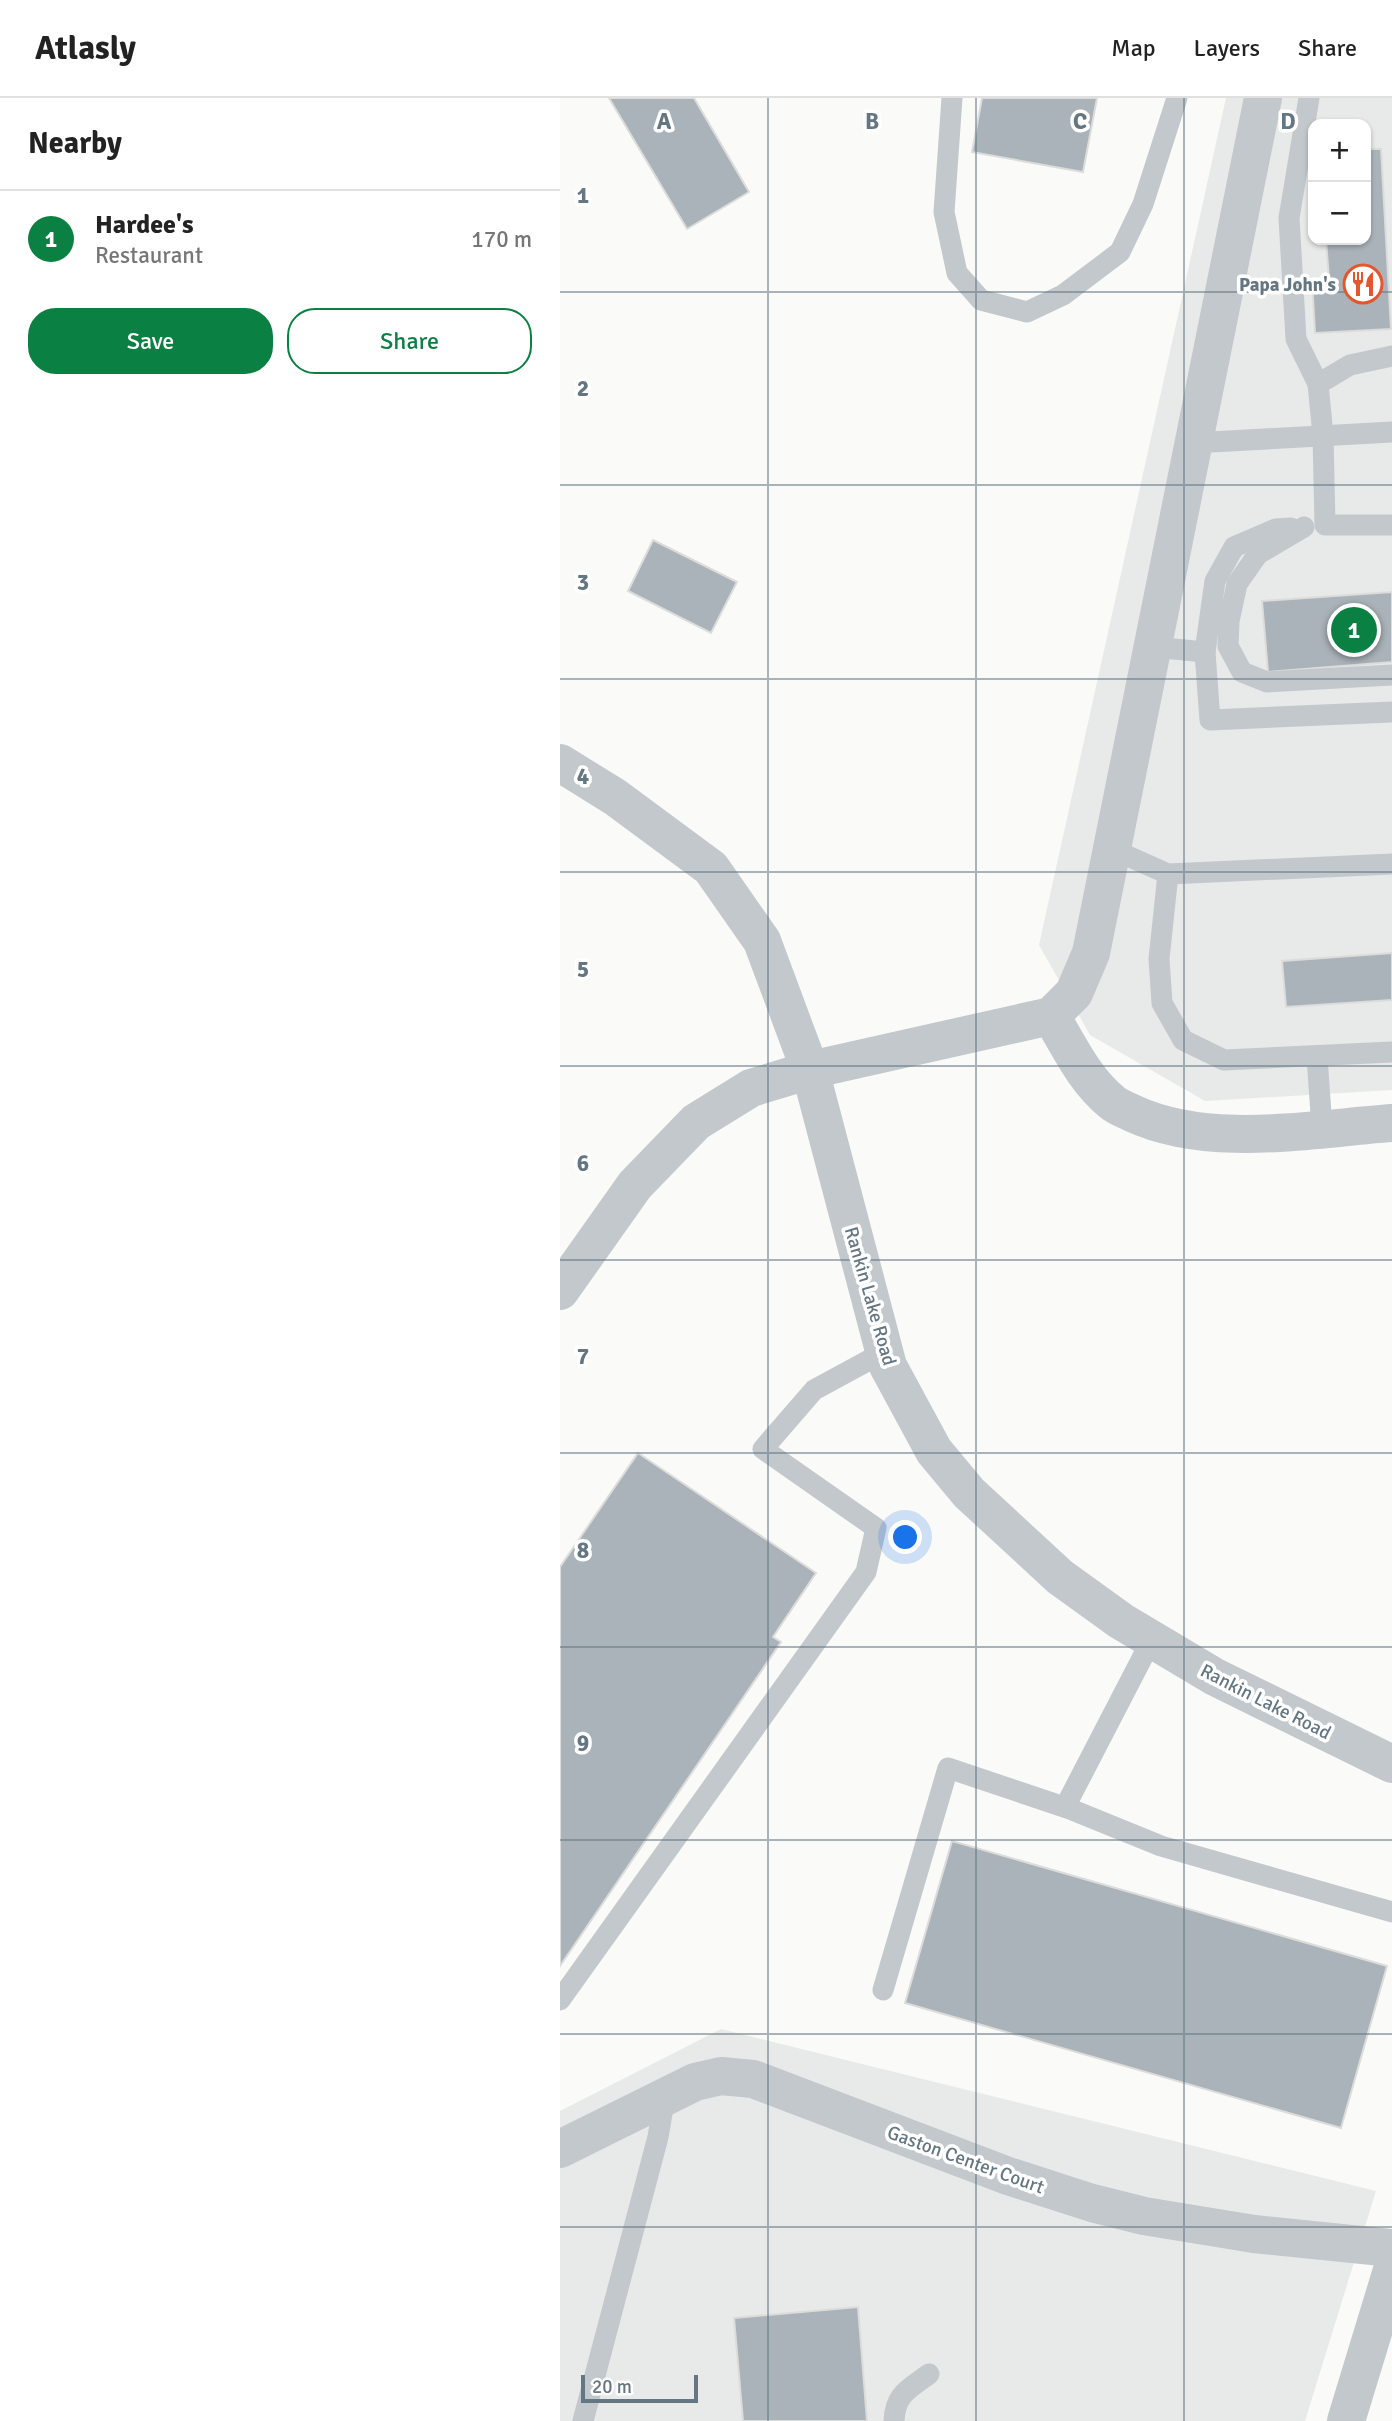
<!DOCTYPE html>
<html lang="en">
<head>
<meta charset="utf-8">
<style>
	:root { --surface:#fff; --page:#f6f6f6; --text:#222; --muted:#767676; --line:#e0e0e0; --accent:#0b8043 }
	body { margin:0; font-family:Signika,sans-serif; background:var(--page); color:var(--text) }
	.controls { position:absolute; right:21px; top:21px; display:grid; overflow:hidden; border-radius:14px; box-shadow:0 2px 5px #0004 }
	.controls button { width:63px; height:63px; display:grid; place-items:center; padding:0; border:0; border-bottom:2px solid var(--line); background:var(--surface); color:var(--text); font:35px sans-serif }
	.scale { position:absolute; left:21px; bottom:18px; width:117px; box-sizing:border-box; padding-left:7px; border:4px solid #657683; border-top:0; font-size:19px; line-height:24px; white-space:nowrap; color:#657683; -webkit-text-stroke:5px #fff; paint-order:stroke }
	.you { position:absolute; left:346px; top:1440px; width:24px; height:24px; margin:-18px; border:5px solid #fff; border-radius:50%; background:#1a73e8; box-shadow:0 0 0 10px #1a73e833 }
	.badge { display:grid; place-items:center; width:46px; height:46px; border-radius:50%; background:var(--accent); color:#fff; font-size:23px; font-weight:700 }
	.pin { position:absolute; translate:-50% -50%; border:4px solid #fff; box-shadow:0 2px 7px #0006 }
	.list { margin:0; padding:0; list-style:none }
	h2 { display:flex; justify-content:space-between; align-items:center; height:91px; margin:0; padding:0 28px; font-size:30px }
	h2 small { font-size:23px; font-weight:400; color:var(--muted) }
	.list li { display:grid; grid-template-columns:46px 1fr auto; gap:21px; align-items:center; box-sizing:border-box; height:98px; padding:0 28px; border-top:2px solid var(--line) }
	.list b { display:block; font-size:26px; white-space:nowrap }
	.list p { margin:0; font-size:23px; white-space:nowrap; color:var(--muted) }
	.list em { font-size:23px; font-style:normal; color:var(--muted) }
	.actions { display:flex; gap:14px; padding:21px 28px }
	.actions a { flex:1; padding:16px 0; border:2px solid var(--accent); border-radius:28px; text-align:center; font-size:24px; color:var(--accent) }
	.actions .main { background:var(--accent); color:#fff }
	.map { position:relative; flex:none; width:832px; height:2323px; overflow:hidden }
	header { display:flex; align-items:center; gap:42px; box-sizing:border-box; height:98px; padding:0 35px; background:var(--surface); border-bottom:2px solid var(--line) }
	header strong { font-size:33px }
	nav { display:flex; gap:38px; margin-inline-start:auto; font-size:24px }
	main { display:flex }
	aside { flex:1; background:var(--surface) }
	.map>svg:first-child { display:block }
	.built { fill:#e8e9e9; fill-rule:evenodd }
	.building { fill:#aab3b9; stroke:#dcdcda; stroke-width:2 }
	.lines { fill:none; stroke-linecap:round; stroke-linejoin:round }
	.lane { stroke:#c3c8cc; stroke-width:21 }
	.street { stroke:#c3c8cc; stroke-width:38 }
	.grid { fill:none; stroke:#657683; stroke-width:2; stroke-opacity:0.55 }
	.labels { text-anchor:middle; stroke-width:7; stroke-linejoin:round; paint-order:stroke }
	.poi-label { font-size:19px; font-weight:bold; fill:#657683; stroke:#fff; text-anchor:end }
	.street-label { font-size:19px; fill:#657683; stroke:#fff }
	.grid-label { font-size:23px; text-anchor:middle; font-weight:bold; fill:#657683; stroke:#fff; stroke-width:7; stroke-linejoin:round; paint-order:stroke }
</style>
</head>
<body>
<header>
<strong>Atlasly</strong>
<nav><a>Map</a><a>Layers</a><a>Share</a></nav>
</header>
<main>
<aside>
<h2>Nearby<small></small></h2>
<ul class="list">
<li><span class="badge">1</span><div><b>Hardee's</b><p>Restaurant</p></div><em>170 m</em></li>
</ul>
<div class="actions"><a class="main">Save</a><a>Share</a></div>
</aside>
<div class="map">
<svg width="832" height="2323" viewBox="0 0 832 2323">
	<rect width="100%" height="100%" fill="#fafaf8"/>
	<g class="built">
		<path d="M 666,0 L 832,0 L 832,992 L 645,1003 L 530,937 L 479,847 ZM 753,26 L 806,26 L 806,142 L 753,142 Z"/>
		<polygon points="161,1931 816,2093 745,2323 0,2323 0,2013"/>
	</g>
	<g class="building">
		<polygon points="49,0 134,0 189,94 127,131"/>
		<polygon points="422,0 537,0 523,74 412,54"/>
		<polygon points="806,51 821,51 831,231 755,235 752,182 769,181 766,142 806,142"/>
		<polygon points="93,442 177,484 151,535 68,493"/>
		<polygon points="832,494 832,564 708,574 702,503"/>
		<polygon points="832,855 832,902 726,909 722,863"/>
		<polygon points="78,1355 256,1475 213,1539 221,1544 0,1868 0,1469"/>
		<polygon points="392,1743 827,1868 781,2030 345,1905"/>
		<polygon points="298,2209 307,2323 183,2323 174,2220"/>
	</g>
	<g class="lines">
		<g class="lane">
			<polyline points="392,0 384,114 397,175 421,202 467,214 503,197 560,154 583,106 617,0"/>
			<polyline points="749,0 729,120 736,241 758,286"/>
			<polyline points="832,258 790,267 758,286 763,337 765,427 832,427"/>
			<polyline points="633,345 832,334"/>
			<polyline points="744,429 698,456 677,486 669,523 668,548 682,574 707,584 832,577"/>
			<polyline points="593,549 645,554 650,622 832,614"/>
			<polyline points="645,554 655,483 674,449 716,431 731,430"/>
			<polyline points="552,751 608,776 832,766"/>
			<polyline points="608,776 599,861 602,905 623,942 664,962 832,954"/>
			<polyline points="757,959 762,1030"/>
			<polyline points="505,1709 592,1541"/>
			<polyline points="323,1892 388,1670 510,1711 601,1748 832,1814"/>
			<polyline points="0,1902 306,1474 316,1430 203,1351 254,1292 324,1254"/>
			<polyline points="23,2323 98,2039 105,1998"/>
			<path d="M 334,2323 C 335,2296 349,2291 369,2276"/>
		</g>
		<g class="street">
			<polyline points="0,665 55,699 151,770 202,843 250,972 328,1268 374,1353 409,1395 500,1479 561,1523 655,1579 832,1666"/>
			<path d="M 491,918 C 509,948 525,983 553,1005 C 558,1009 566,1012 572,1015 C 649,1051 750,1031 832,1025"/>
			<polyline points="0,1193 75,1087 136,1024 191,990 250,972 491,918 514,895 531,855 703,0"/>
			<polyline points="0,2051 135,1984 161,1978 193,1981 448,2078 532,2105 584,2118 694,2136 832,2150"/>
			<polyline points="786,2323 832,2172"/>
		</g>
	</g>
	<path class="grid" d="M 208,0 L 208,2323M 416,0 L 416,2323M 624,0 L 624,2323M 0,194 L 832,194M 0,387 L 832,387M 0,581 L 832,581M 0,774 L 832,774M 0,968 L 832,968M 0,1162 L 832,1162M 0,1355 L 832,1355M 0,1549 L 832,1549M 0,1742 L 832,1742M 0,1936 L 832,1936M 0,2129 L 832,2129"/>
	<defs>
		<symbol id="restaurant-ring" viewBox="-11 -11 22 22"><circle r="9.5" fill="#fff" stroke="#e4572e" stroke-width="1.5"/><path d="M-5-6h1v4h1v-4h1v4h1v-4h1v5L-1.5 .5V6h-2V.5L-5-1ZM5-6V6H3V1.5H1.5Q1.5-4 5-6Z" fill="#e4572e"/></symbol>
	</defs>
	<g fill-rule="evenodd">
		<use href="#restaurant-ring" x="781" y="164" width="44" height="44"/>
	</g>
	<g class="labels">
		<g class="poi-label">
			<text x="776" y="193">Papa John's</text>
		</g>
		<g class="street-label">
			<text transform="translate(311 1198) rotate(74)" y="7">Rankin Lake Road</text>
			<text transform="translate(706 1603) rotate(27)" y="7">Rankin Lake Road</text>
			<text transform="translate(406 2061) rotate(20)" y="7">Gaston Center Court</text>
		</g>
	</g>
	<g class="grid-label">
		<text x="104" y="31">A</text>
		<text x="312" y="31">B</text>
		<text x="520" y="31">C</text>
		<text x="728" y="31">D</text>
		<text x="23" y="105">1</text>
		<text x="23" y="298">2</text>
		<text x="23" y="492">3</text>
		<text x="23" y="686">4</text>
		<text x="23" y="879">5</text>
		<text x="23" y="1073">6</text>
		<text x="23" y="1266">7</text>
		<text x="23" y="1460">8</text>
		<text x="23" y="1653">9</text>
	</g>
</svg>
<div class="controls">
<button>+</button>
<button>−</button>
</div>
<div class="scale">20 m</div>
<div class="you"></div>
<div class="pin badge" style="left:794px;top:532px">1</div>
</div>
</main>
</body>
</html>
